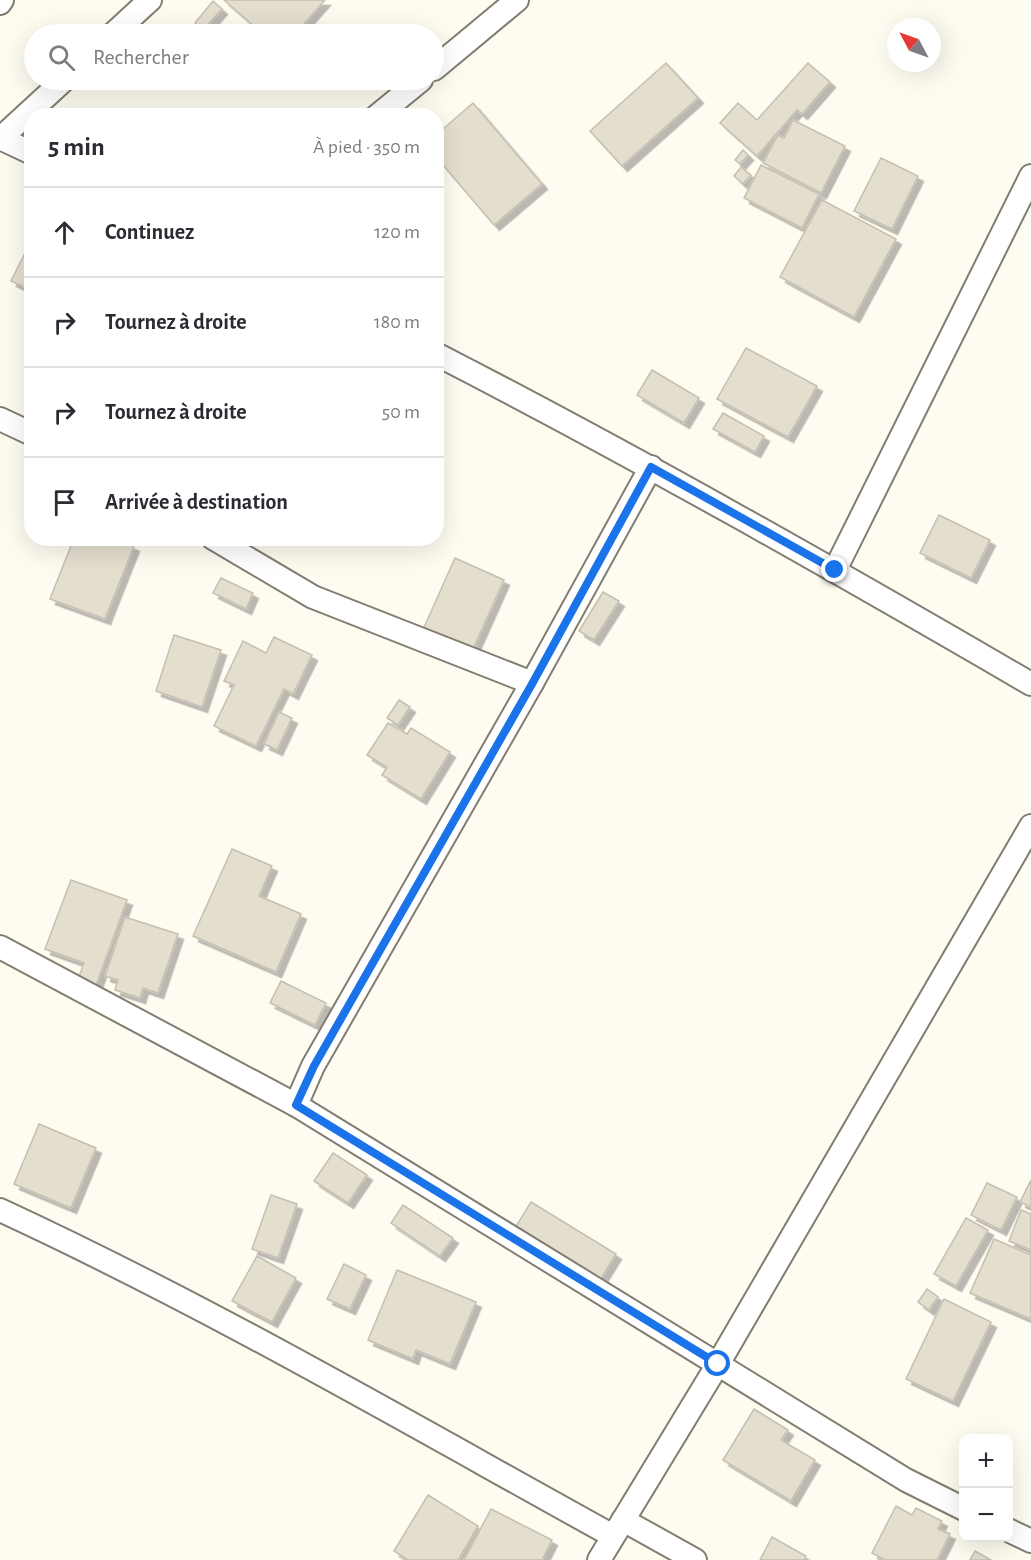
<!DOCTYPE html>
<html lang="fr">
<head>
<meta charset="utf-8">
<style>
	:root { --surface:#fff; --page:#f7f7f7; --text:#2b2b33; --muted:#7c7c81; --line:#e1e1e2 }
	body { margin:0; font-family:"Alegreya Sans",sans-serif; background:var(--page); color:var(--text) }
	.controls { position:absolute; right:18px; bottom:18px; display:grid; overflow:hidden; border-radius:12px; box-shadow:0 6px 24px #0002 }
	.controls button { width:54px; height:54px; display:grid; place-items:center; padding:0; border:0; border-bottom:2px solid var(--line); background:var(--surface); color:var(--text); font:30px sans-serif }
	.compass { position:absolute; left:887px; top:18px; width:54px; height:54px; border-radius:50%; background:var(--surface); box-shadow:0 6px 24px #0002; rotate:311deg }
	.stop { position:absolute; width:18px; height:18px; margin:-14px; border:4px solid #1a73e8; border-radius:50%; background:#fff }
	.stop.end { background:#1a73e8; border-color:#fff; box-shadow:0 2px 6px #0008 }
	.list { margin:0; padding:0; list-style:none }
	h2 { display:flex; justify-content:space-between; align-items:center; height:78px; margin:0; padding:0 24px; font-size:26px }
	h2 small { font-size:20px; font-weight:400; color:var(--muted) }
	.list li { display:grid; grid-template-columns:39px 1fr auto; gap:18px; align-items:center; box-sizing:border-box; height:90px; padding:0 24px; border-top:2px solid var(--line) }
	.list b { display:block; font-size:22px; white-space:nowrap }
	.list em { font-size:20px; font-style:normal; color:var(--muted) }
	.icon { flex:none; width:33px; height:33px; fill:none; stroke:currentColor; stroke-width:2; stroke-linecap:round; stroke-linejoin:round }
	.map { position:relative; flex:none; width:1031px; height:1560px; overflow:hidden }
	.search { position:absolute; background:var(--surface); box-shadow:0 6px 24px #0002; left:24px; top:24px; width:420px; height:66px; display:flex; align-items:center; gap:15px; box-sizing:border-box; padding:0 21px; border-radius:33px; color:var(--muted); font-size:22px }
	.panel { position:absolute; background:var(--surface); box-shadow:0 6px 24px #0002; left:24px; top:108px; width:420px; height:438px; border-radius:24px }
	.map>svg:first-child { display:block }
	.building { fill:#e4decf; stroke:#c5bfb0; stroke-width:1.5; filter:url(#shadow) }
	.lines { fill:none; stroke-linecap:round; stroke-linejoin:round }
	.minor-casing { stroke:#837d70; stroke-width:26 }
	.minor { stroke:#fff; stroke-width:22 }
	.route { stroke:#1a73e8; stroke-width:8 }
</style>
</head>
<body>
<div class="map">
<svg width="1031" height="1560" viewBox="0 0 1031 1560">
	<defs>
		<filter id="shadow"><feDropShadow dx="5.5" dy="5.5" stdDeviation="0" flood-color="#0004"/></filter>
	</defs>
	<rect width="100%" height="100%" fill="#fefbf1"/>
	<g class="building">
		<polygon points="224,0 325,0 295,34 263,34"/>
		<polygon points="213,1 222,9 203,30 195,23"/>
		<polygon points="666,63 698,98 622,166 590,131"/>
		<polygon points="808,63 830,82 802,114 797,110 757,156 720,123 738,103 757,120"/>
		<polygon points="473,103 542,184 494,225 436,157 436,135"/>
		<polygon points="793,120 845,146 821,193 763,163 778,135 784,138"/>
		<polygon points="743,150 748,155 740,164 735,160"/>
		<polygon points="881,158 918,176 892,229 854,211"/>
		<polygon points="761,165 819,194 802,228 744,198"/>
		<polygon points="741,167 751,175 743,184 734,176"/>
		<polygon points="822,200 896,239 854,317 780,277"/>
		<polygon points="31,241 32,242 32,291 11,281"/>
		<polygon points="746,348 817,386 788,437 717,399"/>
		<polygon points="652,370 699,398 684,423 637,395"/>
		<polygon points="723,413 764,436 755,452 713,429"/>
		<polygon points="939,515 990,540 971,578 920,553"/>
		<polygon points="74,538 114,538 134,546 105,619 50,599"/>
		<polygon points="455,558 504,580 466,665 417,643"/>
		<polygon points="221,578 253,593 246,609 213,593"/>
		<polygon points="603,592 619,601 594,640 579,631"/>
		<polygon points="174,635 221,650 202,707 156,691"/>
		<polygon points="274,637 312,655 293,694 284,689 256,746 214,726 234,685 224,681 243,641 266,653"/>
		<polygon points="399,700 410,707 398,725 387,718"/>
		<polygon points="279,712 292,718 277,750 264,744"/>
		<polygon points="388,723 407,734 411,728 450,752 421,799 382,775 387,767 367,755"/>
		<polygon points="232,849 272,866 259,896 301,914 276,972 193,936"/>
		<polygon points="71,880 127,900 94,991 76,985 84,963 45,949"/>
		<polygon points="125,917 178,934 158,993 143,988 140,998 115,990 118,980 105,976"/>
		<polygon points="281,981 326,1003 315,1025 270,1003"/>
		<polygon points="39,1124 96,1148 71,1208 14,1184"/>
		<polygon points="333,1153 367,1175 348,1203 314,1181"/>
		<polygon points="1031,1180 1031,1207 1020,1202"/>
		<polygon points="987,1183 1017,1197 1001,1230 971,1215"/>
		<polygon points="271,1195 297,1204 278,1258 252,1249"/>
		<polygon points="531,1202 616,1254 600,1280 515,1228"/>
		<polygon points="403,1205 453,1238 440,1256 391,1223"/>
		<polygon points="1021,1210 1031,1214 1031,1250 1009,1241"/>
		<polygon points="966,1218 988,1230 956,1286 934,1274"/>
		<polygon points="994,1239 1031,1255 1031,1319 970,1293"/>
		<polygon points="257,1256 296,1278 272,1322 232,1301"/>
		<polygon points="344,1264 366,1275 350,1309 327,1299"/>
		<polygon points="397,1270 476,1302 450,1364 416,1350 413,1359 368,1340"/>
		<polygon points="927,1289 938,1297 929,1310 918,1302"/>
		<polygon points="944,1299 991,1322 953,1401 906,1379"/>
		<polygon points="754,1409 788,1430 781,1440 815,1460 791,1501 723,1460"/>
		<polygon points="428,1495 478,1526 458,1560 408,1560 394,1551"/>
		<polygon points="896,1506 912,1515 916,1508 942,1521 938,1529 950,1534 937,1560 885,1560 872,1553"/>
		<polygon points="491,1509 552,1540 542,1560 464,1560"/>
		<polygon points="772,1537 806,1556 804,1560 760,1560"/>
		<polygon points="975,1551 991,1560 970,1560"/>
	</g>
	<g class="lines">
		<defs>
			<g id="minor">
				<polyline points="0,3 2,0"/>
				<polyline points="113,34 150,0"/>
				<polyline points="434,69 517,0"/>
				<polyline points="377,116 421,80"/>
				<polyline points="0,138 32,153"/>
				<polyline points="1,138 64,80"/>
				<path d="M 436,354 C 638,458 835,570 1031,684"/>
				<polyline points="0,419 32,434"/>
				<polyline points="213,538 313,597 532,683"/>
				<polyline points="835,570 1031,176"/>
				<polyline points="0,947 296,1105 906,1480 964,1509"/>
				<polyline points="296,1105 313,1066 532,683 651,467"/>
				<path d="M 0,1210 C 210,1307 410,1424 613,1536"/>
				<polyline points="623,1520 695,1560"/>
				<polyline points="1008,1530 1031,1541"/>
				<polyline points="599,1560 718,1364 1031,826"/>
			</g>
		</defs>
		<use href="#minor" class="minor-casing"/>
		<use href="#minor" class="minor"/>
	</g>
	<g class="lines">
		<polyline class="route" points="718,1364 296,1105 314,1066 532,684 651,467 835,570"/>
	</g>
</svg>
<div class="controls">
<button>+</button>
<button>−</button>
</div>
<svg class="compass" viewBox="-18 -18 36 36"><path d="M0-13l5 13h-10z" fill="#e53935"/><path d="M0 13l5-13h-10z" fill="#7c7c81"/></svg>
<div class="stop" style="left:718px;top:1364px"></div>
<div class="stop end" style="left:835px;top:570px"></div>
<div class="search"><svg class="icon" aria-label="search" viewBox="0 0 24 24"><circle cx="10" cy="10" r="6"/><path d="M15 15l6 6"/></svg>Rechercher</div>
<section class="panel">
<h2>5 min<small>À pied · 350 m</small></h2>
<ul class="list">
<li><svg class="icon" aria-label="ahead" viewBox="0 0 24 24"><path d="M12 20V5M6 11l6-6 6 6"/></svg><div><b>Continuez</b></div><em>120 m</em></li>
<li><svg class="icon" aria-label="right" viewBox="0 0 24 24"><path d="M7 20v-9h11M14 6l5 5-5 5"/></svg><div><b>Tournez à droite</b></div><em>180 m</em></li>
<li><svg class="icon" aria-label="right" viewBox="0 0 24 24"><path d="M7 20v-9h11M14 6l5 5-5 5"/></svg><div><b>Tournez à droite</b></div><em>50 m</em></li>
<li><svg class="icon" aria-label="arrive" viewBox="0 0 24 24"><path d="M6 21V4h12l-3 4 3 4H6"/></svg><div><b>Arrivée à destination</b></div></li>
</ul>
</section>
</div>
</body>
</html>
